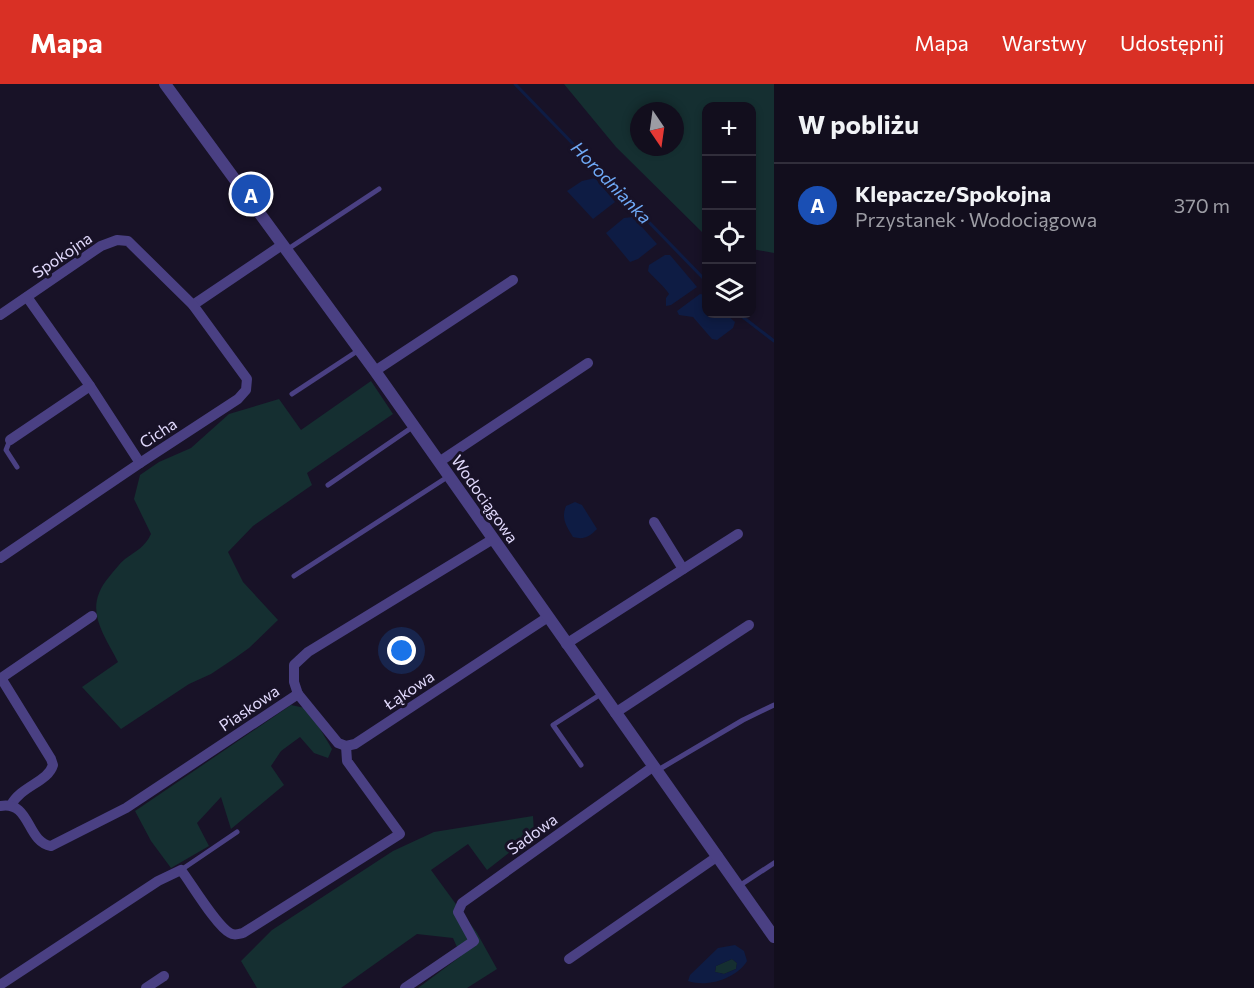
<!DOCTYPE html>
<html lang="pl">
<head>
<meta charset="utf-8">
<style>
	:root { --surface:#120e1d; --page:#1f1c2a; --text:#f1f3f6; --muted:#9c9ca4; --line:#312e3b; --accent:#d93025 }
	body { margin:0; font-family:Commissioner,sans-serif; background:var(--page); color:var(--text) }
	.controls { position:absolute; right:18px; top:18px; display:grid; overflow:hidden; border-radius:12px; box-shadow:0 3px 9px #0003 }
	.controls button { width:54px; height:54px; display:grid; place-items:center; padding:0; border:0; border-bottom:2px solid var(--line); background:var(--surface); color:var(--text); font:30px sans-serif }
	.compass { position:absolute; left:630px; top:18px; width:54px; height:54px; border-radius:50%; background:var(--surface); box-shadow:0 3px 9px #0003; rotate:167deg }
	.you { position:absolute; left:402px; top:567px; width:21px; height:21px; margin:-15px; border:4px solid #fff; border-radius:50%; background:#1a73e8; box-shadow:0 0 0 9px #1a73e833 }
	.badge { display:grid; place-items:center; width:39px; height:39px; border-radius:50%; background:var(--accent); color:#fff; font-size:20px; font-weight:700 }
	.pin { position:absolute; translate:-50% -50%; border:3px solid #fff; box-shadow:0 2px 6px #0006 }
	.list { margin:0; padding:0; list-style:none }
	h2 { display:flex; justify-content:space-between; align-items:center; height:78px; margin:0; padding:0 24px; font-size:26px }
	h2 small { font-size:20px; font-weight:400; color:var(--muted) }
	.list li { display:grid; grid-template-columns:39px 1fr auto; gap:18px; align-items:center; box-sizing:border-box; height:84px; padding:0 24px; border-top:2px solid var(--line) }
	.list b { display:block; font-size:22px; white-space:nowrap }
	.list p { margin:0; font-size:20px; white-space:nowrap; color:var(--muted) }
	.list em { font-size:20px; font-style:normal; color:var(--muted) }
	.icon { flex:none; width:33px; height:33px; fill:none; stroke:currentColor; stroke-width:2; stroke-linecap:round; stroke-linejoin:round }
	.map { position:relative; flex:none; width:774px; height:904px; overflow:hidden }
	header { display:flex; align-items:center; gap:36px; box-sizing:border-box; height:84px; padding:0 30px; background:var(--accent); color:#fff }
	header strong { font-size:28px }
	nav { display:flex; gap:33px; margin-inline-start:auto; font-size:21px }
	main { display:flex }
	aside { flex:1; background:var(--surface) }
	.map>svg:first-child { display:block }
	.green { fill:#152f31; fill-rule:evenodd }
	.water { fill:#0e1c44; fill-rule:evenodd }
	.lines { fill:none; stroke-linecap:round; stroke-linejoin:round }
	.stream { stroke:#0e1c44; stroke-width:3 }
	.service { stroke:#4a4083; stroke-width:5 }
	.minor { stroke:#4a4083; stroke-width:10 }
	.tertiary { stroke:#4a4083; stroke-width:12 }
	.labels { text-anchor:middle; stroke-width:6; stroke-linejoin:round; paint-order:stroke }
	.street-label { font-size:16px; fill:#e2dafd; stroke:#181227 }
	.water-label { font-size:18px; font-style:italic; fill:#6fa9f6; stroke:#181227 }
</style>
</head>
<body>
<header>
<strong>Mapa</strong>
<nav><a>Mapa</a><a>Warstwy</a><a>Udostępnij</a></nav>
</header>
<main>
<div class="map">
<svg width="774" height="904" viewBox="0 0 774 904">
	<rect width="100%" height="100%" fill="#181227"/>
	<g class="green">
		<path d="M 564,0 L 774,0 L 774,169 L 752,165 L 752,22 L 706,22 L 706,152 L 616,63 ZM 639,27 L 675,27 L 675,63 L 639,63 Z"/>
		<path d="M 371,297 L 393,330 L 307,389 L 312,401 L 253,442 L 228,468 L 243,498 L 278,536 L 249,564 L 235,574 L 211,590 L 189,600 L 121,645 L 82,603 L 118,578 C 102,547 83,524 109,493 C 114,487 119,480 125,475 C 136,467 145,463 151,450 L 134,415 L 140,391 L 159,378 L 191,364 L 229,330 L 279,315 L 301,346 Z"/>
		<polygon points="291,621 305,624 316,638 332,665 328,674 314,669 300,653 281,667 271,682 284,701 231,745 221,713 197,739 209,762 171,784 151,757 135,727"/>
		<polygon points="533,732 534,749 487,786 468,760 431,786 477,849 497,885 467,904 418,904 461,872 453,854 417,850 341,904 257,904 241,877 272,846 393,767 434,748"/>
		<polygon points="732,875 737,879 736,885 724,890 715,888 716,882"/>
	</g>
	<g class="water">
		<polygon points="595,94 615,118 593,135 567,107 582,97"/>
		<polygon points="633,133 657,160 638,175 630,178 606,149 624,134"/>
		<path d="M 665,171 L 670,171 L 697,203 L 671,221 L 666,222 L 666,214 L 669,210 C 665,203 654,194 648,187 L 649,181 Z"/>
		<polygon points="700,210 706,211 706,230 726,230 735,238 733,244 717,256 712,255 693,233 679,231 677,227"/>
		<path d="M 575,418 L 582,421 L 597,445 C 589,453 584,456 573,453 C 566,442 561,434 566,422 Z"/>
		<path d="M 735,861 L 744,867 L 747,877 C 737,894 708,904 688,897 L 690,891 L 718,864 ZM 732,875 L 737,879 L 736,885 L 724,890 L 715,888 L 716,882 Z"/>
	</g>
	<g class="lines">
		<g class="stream">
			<polyline points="515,0 706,197"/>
			<polyline points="739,230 774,257"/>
		</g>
		<g class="service">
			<polyline points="288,165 379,105"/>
			<polyline points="292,310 359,266"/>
			<polyline points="10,356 6,366 17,383"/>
			<polyline points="328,401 414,342"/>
			<polyline points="294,492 449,392"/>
			<polyline points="581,681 553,641 601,610"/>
			<polyline points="658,686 743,636 774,621"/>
			<polyline points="181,786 237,748"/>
			<polyline points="739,802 774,779"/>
		</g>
		<g class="minor">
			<polyline points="27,213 90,302 140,379"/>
			<polyline points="193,221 282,161"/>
			<polyline points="0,231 101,162 117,156 128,157 193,221 247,295 246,306 238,315 140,379 0,474"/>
			<polyline points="375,287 513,196"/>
			<polyline points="10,356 90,302"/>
			<polyline points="439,378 588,279"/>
			<polyline points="654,438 683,485"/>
			<polyline points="566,560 738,450"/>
			<polyline points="298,610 338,659 346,662 355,660 548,533"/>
			<polyline points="615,629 749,541"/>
			<path d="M 11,721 C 21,702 48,698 53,681 L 51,675 L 1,594 L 92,532"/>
			<path d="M 0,722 C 31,716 26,758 51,762 L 126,724 L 298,610 L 294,598 L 294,581 L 308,568 L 493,455"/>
			<polyline points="569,875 718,772"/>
			<path d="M 0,901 L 158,797 L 181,786 C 191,799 217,843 230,849 C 234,852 239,850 243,849 L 400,750 L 347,677 L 346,662"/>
			<polyline points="146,904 164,892"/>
			<polyline points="405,904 474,857 458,828 462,819 654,682"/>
		</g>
		<polyline class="tertiary" points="165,0 375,287 774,853"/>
	</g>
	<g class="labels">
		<g class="street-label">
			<text transform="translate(62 171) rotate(-34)" y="6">Spokojna</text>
			<text transform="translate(158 349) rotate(-33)" y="6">Cicha</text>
			<text transform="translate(485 415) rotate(55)" y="6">Wodociągowa</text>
			<text transform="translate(409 606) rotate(-34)" y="6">Łąkowa</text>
			<text transform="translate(249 624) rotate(-34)" y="6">Piaskowa</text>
			<text transform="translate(532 750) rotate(-36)" y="6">Sadowa</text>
		</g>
		<g class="water-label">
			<text transform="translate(611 99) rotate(46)" y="6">Horodnianka</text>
		</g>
	</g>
</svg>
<div class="controls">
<button>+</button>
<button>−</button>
<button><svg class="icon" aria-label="locate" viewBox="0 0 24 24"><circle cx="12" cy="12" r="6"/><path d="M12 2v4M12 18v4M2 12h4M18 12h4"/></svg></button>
<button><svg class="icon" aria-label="layers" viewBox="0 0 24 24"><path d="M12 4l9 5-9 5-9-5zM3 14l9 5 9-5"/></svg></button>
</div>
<svg class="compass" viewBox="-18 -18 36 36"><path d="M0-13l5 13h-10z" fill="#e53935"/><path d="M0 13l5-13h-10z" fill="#9c9ca4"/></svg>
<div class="you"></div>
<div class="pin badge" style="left:251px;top:110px;background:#1a4fb4">A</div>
</div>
<aside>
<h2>W pobliżu<small></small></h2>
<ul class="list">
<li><span class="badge" style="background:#1a4fb4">A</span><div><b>Klepacze/Spokojna</b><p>Przystanek · Wodociągowa</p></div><em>370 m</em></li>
</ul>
</aside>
</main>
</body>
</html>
